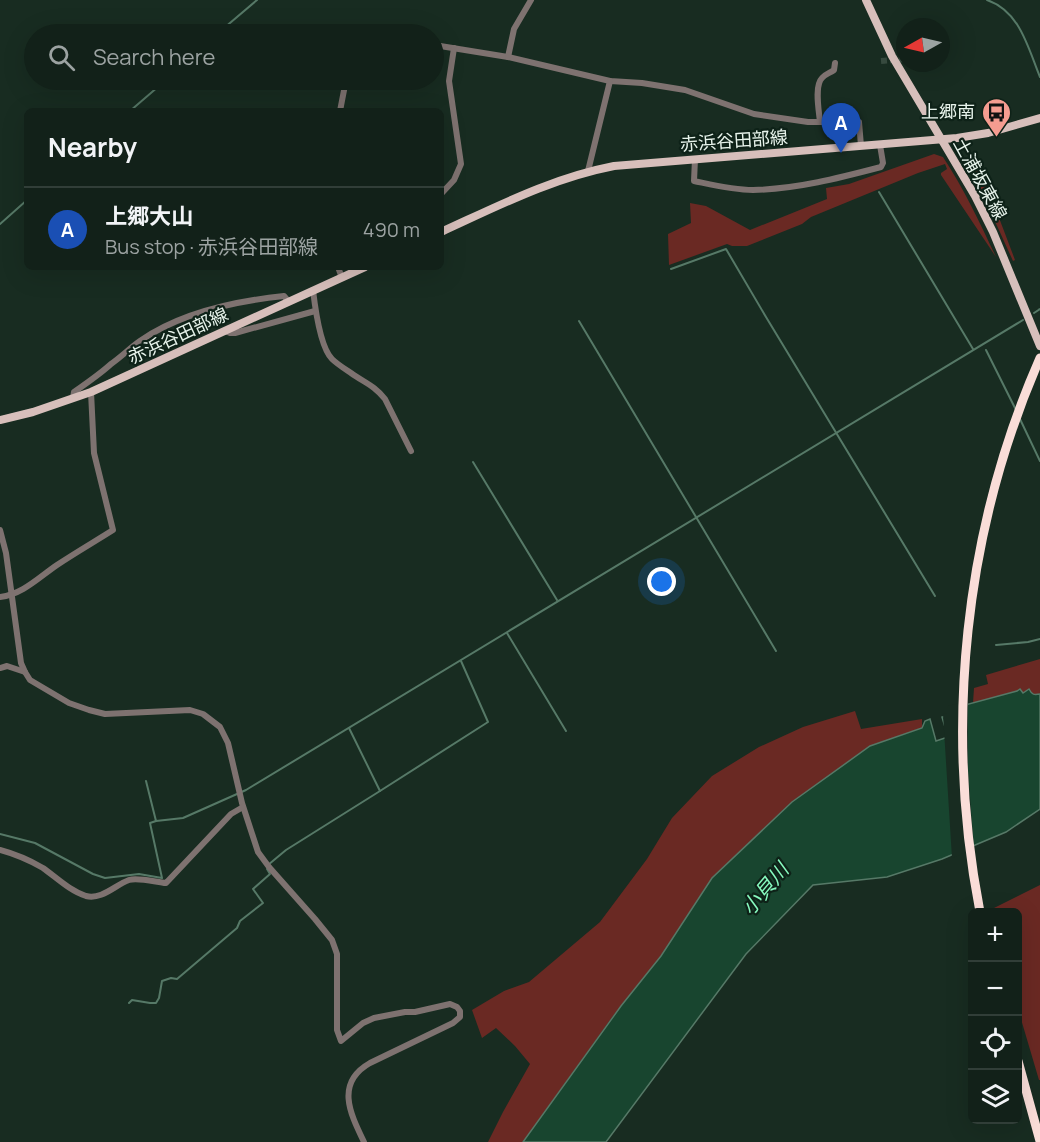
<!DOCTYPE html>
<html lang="en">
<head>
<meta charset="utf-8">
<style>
	:root { --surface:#122119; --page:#1b2922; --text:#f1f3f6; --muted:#9ca3a2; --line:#313e38; --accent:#8c9099 }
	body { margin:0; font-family:Manrope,"Noto Sans JP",sans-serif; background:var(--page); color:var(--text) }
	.controls { position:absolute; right:18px; bottom:18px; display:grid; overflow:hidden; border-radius:9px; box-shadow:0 6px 24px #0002 }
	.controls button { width:54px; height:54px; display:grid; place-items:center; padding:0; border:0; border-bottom:2px solid var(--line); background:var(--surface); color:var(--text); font:30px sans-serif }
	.compass { position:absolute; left:896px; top:18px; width:54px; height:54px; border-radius:50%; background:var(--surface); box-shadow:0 6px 24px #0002; rotate:262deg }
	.you { position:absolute; left:662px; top:582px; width:21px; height:21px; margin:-15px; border:4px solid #fff; border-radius:50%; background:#1a73e8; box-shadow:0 0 0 9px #1a73e833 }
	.badge { display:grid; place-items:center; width:39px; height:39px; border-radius:50%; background:var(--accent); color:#fff; font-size:20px; font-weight:700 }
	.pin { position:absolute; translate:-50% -50px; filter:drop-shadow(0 2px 3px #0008) }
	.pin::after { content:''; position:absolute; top:32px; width:21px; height:18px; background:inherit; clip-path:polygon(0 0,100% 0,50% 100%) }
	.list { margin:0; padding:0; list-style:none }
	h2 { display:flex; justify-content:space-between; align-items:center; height:78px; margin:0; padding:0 24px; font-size:26px }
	h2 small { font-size:20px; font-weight:400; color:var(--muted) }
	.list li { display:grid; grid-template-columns:39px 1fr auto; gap:18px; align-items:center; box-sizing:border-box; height:84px; padding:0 24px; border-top:2px solid var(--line) }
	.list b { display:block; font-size:22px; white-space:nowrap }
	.list p { margin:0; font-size:20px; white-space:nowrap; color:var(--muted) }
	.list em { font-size:20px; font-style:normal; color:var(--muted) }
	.icon { flex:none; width:33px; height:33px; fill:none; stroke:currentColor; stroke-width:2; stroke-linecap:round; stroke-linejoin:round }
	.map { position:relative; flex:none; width:1040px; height:1142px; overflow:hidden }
	.search { position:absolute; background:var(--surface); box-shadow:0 6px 24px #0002; left:24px; top:24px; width:420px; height:66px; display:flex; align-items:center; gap:15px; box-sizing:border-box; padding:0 21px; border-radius:33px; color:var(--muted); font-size:22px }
	.panel { position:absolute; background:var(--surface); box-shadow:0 6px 24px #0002; left:24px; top:108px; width:420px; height:162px; border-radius:9px }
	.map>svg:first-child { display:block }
	.green { fill:#6a2923 }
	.water { fill:#18452f; stroke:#567967; stroke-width:1.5 }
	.pier { fill:#182c21 }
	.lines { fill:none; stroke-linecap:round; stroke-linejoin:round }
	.stream { stroke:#567967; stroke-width:2 }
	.minor-tunnel { stroke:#374a3f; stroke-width:6; stroke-dasharray:6 3; stroke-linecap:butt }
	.minor { stroke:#7e7270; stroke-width:6 }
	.major { stroke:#d7bfbb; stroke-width:8 }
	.highway { stroke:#faddd8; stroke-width:9 }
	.labels { text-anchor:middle; stroke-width:4.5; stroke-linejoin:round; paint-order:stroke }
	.poi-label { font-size:18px; fill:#e7f3eb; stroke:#0e2218; text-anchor:end }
	.street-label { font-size:18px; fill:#e7f3eb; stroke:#0e2218 }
	.water-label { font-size:20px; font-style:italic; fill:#87fabf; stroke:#0e2218 }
</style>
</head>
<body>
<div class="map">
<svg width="1040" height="1142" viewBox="0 0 1040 1142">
	<rect width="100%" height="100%" fill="#182c21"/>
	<g class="green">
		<path d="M 934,154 L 943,157 C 964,189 980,223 996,257 L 941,175 L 941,173 L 947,169 L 945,164 L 918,173 L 811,217 L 802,224 L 747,246 L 732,246 L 727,244 L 669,265 L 668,234 L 691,223 L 690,203 L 706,206 L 750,230 L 827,199 L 826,188 L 849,184 Z"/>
		<path d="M 975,163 L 979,168 L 990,194 L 1015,260 L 1013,261 C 998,228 984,195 965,164 Z"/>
		<path d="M 1040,659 L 1040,694 C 1034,695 1032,694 1029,689 L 1023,693 L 1018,690 L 1017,691 L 973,703 L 974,688 L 988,684 L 986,675 Z"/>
		<polygon points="855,711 861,729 922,719 922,728 870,746 792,802 712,878 661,957 613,1016 523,1142 488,1142 503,1112 530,1064 515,1046 496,1028 482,1038 472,1010 504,991 529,982 600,922 647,859 672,818 712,776 759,747 803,727"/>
		<polygon points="1040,885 1040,1080 1039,1080 1018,1009 1018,912 988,912 988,911"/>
	</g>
	<path class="water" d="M 1020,689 L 1023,693 L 1029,689 C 1032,695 1034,695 1040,694 L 1040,809 L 1006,832 L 942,859 L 887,877 L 813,885 L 746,954 L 606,1142 L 523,1142 L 621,1006 L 661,956 L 712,878 L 792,802 L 870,746 L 922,728 L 925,721 L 930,719 L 936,741 L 948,737 L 942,717 L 948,716 L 950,709 L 1017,691 Z"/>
	<polygon class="pier" points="968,701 968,770 974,849 952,858 943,714 947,713 947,708 948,706"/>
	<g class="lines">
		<g class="stream">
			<path d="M 987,0 C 1020,11 1028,48 1040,77"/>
			<polyline points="217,34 257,0"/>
			<polyline points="130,111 166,80"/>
			<polyline points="879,192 973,349"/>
			<polyline points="0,224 27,200"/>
			<polyline points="671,269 726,249 766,317 935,596"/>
			<polyline points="1034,313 1040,309"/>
			<polyline points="579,321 776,651"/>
			<polyline points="986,350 1016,410"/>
			<polyline points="1019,417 1040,461"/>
			<polyline points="473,462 557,600"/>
			<polyline points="507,633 566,731"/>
			<polyline points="996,645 1028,642 1040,639"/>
			<polyline points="146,781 156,821 183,818 246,790 1023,320"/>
			<polyline points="380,791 488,722 461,661"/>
			<polyline points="0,834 35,843 93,874 105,878 139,874 162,878 150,823 156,821"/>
			<polyline points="268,865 286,850 380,791 349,728"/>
			<polyline points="129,1003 132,1000 150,1003 156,1003 159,998 162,981 171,978 177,979 237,928 240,921 263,903 253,889 270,874 267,869"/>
		</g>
		<polyline class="minor-tunnel" points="881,61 905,59"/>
		<g class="minor">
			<polyline points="334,34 334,31 359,34"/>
			<polyline points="434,45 508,57 610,81 642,83 685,90 754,114 808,122 859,122 861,146"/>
			<polyline points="508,57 514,29 531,0"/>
			<polyline points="340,111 346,80"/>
			<path d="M 820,122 C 819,111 814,86 822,78 C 825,74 830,73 834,70 L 835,63"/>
			<path d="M 695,159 L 694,181 C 713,185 733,190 753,190 C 797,189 839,178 881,167 L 883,163 L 880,145"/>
			<polyline points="588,171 610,81"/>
			<polyline points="441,194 454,180 461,164 449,81 454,48"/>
			<polyline points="338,267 342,278"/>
			<path d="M 313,290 C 315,307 320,347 332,359 C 337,364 345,369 351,373 C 365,383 374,385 385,399 L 411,451"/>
			<polyline points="225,331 230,333 235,333 315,311"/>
			<path d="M 73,398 L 74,392 C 87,383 100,374 111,364 C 121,357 130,348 140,341 C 180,313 236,301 284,296 L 289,302"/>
			<path d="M 0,530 L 6,553 L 21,663 L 25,672 L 30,680 L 69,703 L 89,710 L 105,714 L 190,710 L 203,714 L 220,727 L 228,743 L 242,803 L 258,852 L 269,867 L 315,919 L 332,940 L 337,954 L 337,1030 L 341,1041 L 363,1023 L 374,1018 L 405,1012 L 415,1012 L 450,1004 L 457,1007 L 460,1011 L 460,1017 L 453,1023 L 370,1063 C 335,1083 350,1113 364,1142"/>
			<path d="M 0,597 C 23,594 38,578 57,565 C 75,553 94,542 113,530 L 94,453 L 91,392"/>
			<polyline points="0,668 7,666 25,672"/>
			<path d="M 0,850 C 15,854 29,860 43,868 C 57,878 70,891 86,896 C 102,900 115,885 129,880 C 137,877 156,882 166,883 L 231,814 L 243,807"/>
		</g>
		<g class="major">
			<polyline points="866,0 892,56 975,196 993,232 1040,346"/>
			<path d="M 441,232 C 498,206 552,178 614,166 L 957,138 L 988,133 L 1040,118"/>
			<polyline points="0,420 33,412 91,392 365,267"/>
		</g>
		<g class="highway">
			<path d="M 980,912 C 944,727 964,531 1040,358"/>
			<polyline points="1018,1061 1040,1141"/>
		</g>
	</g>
	<defs>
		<symbol id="bus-pin" viewBox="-11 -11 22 30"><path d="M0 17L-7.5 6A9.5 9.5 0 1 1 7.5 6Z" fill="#f59c90" stroke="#0e2218"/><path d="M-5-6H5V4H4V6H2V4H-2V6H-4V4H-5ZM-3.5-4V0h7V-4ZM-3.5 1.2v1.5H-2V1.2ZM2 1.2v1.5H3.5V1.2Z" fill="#111"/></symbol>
	</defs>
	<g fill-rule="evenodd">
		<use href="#bus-pin" x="980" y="96" width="33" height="45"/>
	</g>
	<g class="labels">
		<g class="poi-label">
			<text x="975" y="118">上郷南</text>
		</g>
		<g class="street-label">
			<text transform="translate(734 141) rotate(-4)" y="6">赤浜谷田部線</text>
			<text transform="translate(980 179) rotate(61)" y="6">土浦坂東線</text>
			<text transform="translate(178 336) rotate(-25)" y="6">赤浜谷田部線</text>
		</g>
		<g class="water-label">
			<text transform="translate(765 889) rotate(-50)" y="7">小貝川</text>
		</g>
	</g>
</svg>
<div class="controls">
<button>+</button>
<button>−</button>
<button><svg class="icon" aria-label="locate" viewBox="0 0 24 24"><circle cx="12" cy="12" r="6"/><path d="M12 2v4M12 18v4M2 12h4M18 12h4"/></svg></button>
<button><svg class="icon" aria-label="layers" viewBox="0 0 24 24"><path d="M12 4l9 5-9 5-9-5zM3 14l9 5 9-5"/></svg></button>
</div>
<svg class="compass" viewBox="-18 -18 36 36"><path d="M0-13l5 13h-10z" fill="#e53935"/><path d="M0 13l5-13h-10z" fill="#9ca3a2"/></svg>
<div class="you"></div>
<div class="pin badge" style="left:841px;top:153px;background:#1a4fb4">A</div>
<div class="search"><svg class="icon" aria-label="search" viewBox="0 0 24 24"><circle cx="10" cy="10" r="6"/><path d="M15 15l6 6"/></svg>Search here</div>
<section class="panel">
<h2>Nearby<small></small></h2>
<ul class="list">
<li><span class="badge" style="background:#1a4fb4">A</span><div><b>上郷大山</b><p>Bus stop · 赤浜谷田部線</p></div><em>490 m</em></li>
</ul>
</section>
</div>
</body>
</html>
